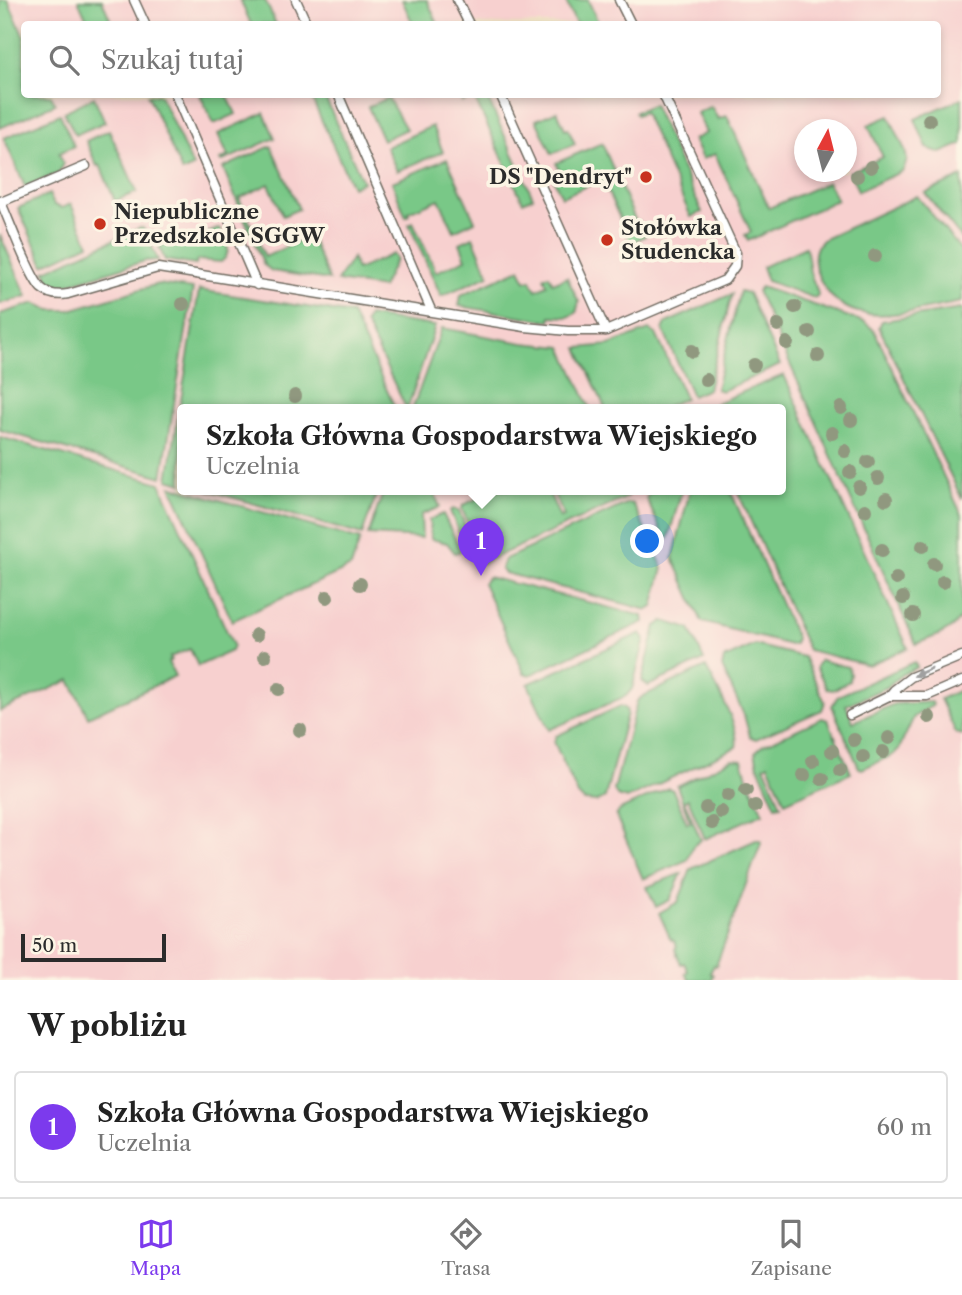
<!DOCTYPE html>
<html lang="pl">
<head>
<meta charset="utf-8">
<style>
	:root { --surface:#fff; --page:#f6f6f6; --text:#222; --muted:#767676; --line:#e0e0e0; --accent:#7c3aed }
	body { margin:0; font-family:"Libre Caslon Text",serif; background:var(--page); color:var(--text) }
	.compass { position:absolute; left:794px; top:119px; width:63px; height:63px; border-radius:50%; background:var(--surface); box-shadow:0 4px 10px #0003; rotate:7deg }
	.scale { position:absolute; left:21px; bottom:18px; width:145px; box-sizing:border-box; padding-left:7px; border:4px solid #2b2b2b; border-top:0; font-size:19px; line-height:24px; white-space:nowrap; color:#2b2b2b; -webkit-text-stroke:5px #fcf5e5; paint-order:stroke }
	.you { position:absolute; left:648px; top:542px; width:24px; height:24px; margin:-18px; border:5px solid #fff; border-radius:50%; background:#1a73e8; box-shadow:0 0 0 10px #1a73e833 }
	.badge { display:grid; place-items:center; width:46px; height:46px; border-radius:50%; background:var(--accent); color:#fff; font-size:23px; font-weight:700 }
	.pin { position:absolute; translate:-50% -58px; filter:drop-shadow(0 2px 4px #0008) }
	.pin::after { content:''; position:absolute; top:37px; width:24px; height:21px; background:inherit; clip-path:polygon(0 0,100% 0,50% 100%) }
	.popup { position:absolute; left:177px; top:404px; width:609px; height:91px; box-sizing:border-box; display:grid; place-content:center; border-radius:7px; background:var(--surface); filter:drop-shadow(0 2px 5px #0005); font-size:23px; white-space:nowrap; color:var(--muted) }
	.popup b { font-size:26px; color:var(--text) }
	.popup::after { content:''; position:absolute; left:50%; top:100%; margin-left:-14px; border:14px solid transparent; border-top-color:var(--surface) }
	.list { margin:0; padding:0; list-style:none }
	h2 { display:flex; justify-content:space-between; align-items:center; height:91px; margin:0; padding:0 28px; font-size:30px }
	h2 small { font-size:23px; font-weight:400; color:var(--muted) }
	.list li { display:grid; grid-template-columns:46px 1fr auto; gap:21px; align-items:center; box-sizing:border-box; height:112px; margin:0 14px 14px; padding:0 14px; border:2px solid var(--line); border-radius:7px }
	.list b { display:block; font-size:26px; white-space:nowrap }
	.list p { margin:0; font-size:23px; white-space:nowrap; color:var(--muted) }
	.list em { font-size:23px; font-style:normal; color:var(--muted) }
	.icon { flex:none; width:38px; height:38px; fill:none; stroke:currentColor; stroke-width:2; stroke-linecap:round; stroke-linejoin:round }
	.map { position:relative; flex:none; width:962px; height:980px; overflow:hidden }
	.search { position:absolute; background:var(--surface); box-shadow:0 4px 10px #0003; left:21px; right:21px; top:21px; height:77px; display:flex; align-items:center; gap:18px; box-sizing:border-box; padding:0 24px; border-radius:7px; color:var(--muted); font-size:26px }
	.sheet { height:217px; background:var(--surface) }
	nav { display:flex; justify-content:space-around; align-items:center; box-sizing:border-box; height:98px; border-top:2px solid var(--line); background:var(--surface); font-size:19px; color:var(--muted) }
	nav a { display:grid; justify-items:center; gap:4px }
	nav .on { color:var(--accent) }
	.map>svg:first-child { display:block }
	.built { fill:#f7d0cf; fill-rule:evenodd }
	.green { fill:#79c887; stroke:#527a59; stroke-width:2 }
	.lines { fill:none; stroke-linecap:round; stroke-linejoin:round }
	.service-casing { stroke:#706b61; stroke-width:11 }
	.service { stroke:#fff; stroke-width:8 }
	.tree { fill:#90987f }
	.oneway { fill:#a0a0a0 }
	.poi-dot { fill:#c8321e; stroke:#fcf5e5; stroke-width:2.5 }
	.labels { text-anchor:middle; stroke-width:7; stroke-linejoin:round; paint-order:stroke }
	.poi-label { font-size:21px; font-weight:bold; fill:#2b2b2b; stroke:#fcf5e5; text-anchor:start }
</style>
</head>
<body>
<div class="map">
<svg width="962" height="980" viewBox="0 0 962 980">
	<rect width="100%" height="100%" fill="#fcf5e5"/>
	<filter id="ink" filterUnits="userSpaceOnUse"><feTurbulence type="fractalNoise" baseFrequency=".0143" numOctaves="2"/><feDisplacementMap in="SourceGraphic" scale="14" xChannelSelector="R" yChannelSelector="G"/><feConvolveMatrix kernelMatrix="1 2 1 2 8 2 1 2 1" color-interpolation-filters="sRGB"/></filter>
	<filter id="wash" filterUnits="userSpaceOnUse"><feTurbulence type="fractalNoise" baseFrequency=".00686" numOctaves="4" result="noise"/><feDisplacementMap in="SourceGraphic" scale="28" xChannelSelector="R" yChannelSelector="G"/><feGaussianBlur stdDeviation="1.57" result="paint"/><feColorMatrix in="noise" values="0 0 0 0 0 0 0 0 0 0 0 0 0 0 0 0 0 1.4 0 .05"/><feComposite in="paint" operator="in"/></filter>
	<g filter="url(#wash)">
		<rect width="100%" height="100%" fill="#f0e3c4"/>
		<path class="built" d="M 0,0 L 962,0 L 962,980 L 0,980 ZM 24,24 L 937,24 L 937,94 L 24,94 ZM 804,130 L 846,130 L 846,172 L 804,172 ZM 182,410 L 780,410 L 780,490 L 182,490 Z"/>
		<g class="green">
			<polygon points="0,0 8,0 24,37 24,94 51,95 55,104 0,128"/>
			<polygon points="78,0 102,0 110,19 107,24 89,24"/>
			<polygon points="240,0 265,0 276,24 251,24"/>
			<polygon points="402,0 427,0 438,24 413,24"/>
			<polygon points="565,0 588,0 599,24 576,24"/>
			<polygon points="471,94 486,95 533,197 523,202 474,97 462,102 461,99"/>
			<polygon points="148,95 160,95 193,167 182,172"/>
			<polygon points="200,95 227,95 236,114 214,124"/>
			<polygon points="310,95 324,95 363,182 352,187"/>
			<polygon points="94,97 105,122 75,135 64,112"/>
			<polygon points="388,98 406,129 383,140 368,107"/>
			<polygon points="962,98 962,144 941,153 927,148 915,119"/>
			<polygon points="653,104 702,212 691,217 644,112 636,115 635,112"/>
			<polygon points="711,106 718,119 727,116 769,208 828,182 837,200 748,241 745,235 751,232 715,154 702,159 693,140 706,133 697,113"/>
			<polygon points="557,111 565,129 568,128 575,144 552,154 536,120"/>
			<polygon points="264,113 275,138 221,162 220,160 228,156 218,134"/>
			<polygon points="60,114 74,146 59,153 63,163 59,173 25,187 4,138"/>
			<polygon points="889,116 905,150 907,160 903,171 858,191 850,172 883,157 868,125"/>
			<polygon points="432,126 443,152 397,171 386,147"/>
			<polygon points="109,130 137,192 115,201 100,165 97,166 86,141"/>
			<polygon points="602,143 636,222 639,221 645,236 631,243 602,179 562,197 552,176 560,172 556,163"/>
			<polygon points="271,146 299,209 283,216 269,184 239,198 265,257 310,236 329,280 272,271 264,265 223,168"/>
			<polygon points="447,159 475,221 454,231 439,199 408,212 409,215 406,217 392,182"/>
			<polygon points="962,177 962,239 925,193"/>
			<polygon points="49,194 54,205 62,208 71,204 89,244 44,265 18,208"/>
			<path d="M 917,196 L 962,251 L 962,302 C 911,310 844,337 818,275 C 813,262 812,250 822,240 Z"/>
			<polygon points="413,222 436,272 466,259 460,243 473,237 489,275 441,296 409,224"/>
			<polygon points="140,228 143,228 158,260 145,261 62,286 50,283 45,271"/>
			<path d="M 220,228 C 225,240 234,252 221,262 L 197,260 L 196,265 L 165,260 L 159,247 L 181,238 L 184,243 Z"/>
			<polygon points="0,235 27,296 0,304"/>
			<path d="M 805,247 C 809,255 808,263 810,272 C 812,281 818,288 818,296 L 814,298 L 767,281 L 762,267 Z"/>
			<polygon points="393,254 396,259 382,288 337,281 352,258 357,270"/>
			<polygon points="520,269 526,281 531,280 536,290 547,285 544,277 549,275 553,283 567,277 579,302 576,313 568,317 551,316 550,321 459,306 461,295"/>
			<polygon points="158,284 193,289 162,477 0,430 0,314 35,303 50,310 70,310"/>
			<path d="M 761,287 L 864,322 L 874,330 L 962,515 L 962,615 C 954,632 932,637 916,644 L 757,291 Z"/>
			<polygon points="199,290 352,314 396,410 182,410 182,483 168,479"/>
			<polygon points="740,291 748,293 780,365 722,391 716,389"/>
			<polygon points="732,294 708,389 692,396 663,330 666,323"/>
			<polygon points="962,309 962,499 879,327 882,321"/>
			<polygon points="368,316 435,326 407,410 365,323"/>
			<polygon points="442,328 523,343 562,347 591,410 412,410"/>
			<polygon points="649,330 656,334 685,398 660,410 606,410 578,348 609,345"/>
			<polygon points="784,375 908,648 868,665 808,650 737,490 780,490 780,410 713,409 716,403"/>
			<polygon points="0,437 160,483 233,645 231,651 198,666 190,649 170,657 171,660 168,662 175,676 88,717 70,680 0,711"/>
			<polygon points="171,486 360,540 351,567 232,621"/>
			<polygon points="207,490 378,490 362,535"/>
			<polygon points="384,490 433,490 440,507 421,515 422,538 368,535"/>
			<path d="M 496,490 L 548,490 L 560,518 L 564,516 L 552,490 L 628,490 L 629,493 L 626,498 L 482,563 C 467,561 456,524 450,511 L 453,509 L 459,511 L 477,555 L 481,553 L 462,509 L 463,505 Z"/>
			<polygon points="657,490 682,490 668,539 664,537 646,498 649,494"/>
			<polygon points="690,490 730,490 796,638 794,644 790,645 702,622 673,558"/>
			<polygon points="628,503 633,504 663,568 653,607 648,610 505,573 501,569 505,559"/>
			<polygon points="443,514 461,551 455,553 447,543 431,539 429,520"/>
			<polygon points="488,577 643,616 644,622 530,675 524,673 483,583"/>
			<polygon points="664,621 690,629 704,660 648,686 642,681 656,626"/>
			<polygon points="641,633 645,639 632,689 626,696 549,730 528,684"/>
			<polygon points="755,645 804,657 825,702 822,710 756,739 750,737 744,715 722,667 724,659"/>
			<polygon points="820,660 848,667 850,674 849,681 833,690 827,689 816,667"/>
			<polygon points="914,662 917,667 901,675 887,687 846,705 853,722 894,704 932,702 933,705 914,717 899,749 893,755 862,769 859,768 832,706 838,696"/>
			<path d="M 706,667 C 715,685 741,728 736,747 L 627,799 L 617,796 L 614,790 L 637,701 L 643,696 Z"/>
			<polygon points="962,689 962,735 956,733 940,699"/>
			<polygon points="621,706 626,709 627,713 605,797 596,802 584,801 578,795 554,742 556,736"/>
			<polygon points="822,718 828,720 851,773 785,802 768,764 764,766 781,805 776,806 758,766 755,752 763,745"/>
			<polygon points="732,759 742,760 747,777 763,813 705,839 688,799 684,801 692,818 689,819 677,786"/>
			<polygon points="668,788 673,790 687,823 693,821 701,840 693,846 687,860 643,879 616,816 620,810"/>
			<polygon points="756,840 760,840 761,843 716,966 714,965 710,973 713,975 711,980 689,980 685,973 688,971 684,963 681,964 675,949 677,946 673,939 671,940 659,913 678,902 691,869"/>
			<polygon points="682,873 670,900 656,907 647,887"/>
		</g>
	</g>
	<g filter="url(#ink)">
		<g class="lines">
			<defs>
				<g id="service">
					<polyline points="134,0 145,24"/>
					<polyline points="296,0 307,24"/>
					<polyline points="457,0 469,24"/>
					<polyline points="619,0 631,24"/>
					<polyline points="175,94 257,285"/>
					<polyline points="338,94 431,310"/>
					<polyline points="500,94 606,331"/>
					<path d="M 0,200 C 9,220 29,275 41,288 C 49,295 58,296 68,294 L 158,268 L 525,327 L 568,331 L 606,331 L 725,280 L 735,266 L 736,253 L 663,94"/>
					<polyline points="1,202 86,166"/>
					<polyline points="889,696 927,696 962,681"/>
					<polyline points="850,715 889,696 894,690 911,677 962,656"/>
				</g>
			</defs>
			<use href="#service" class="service-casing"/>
			<use href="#service" class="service"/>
		</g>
		<g class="tree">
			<circle cx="929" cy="120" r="7"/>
			<circle cx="871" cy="167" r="7"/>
			<circle cx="857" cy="176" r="7"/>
			<circle cx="875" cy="256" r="7"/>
			<circle cx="183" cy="304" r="7"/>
			<circle cx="795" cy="307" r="7"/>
			<circle cx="778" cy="325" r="7"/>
			<circle cx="809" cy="332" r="7"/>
			<circle cx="787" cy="343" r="7"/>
			<circle cx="692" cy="351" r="7"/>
			<circle cx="818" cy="356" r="7"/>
			<circle cx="754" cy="365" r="7"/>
			<circle cx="706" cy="380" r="7"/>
			<circle cx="295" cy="396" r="7"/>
			<circle cx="841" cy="408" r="7"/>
			<circle cx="851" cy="420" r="7"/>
			<circle cx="832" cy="433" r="7"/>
			<circle cx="845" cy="451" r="7"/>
			<circle cx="868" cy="462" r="7"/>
			<circle cx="850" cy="472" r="7"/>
			<circle cx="878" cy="478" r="7"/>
			<circle cx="859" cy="487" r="7"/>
			<circle cx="886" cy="499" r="7"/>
			<circle cx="865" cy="510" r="7"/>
			<circle cx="923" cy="546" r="7"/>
			<circle cx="882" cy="550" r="7"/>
			<circle cx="934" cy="564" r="7"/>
			<circle cx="896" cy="579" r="7"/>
			<circle cx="943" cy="582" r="7"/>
			<circle cx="360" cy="584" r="7"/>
			<circle cx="327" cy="597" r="7"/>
			<circle cx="903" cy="598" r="7"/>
			<circle cx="913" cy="615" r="7"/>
			<circle cx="256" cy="635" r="7"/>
			<circle cx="265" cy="656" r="7"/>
			<circle cx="279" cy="689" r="7"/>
			<circle cx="929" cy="717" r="7"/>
			<circle cx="300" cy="730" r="7"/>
			<circle cx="889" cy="738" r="7"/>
			<circle cx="854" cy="740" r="7"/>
			<circle cx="832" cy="751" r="7"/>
			<circle cx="883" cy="752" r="7"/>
			<circle cx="863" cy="757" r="7"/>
			<circle cx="813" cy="761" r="7"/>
			<circle cx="840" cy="770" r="7"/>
			<circle cx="804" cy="775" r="7"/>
			<circle cx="822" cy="779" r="7"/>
			<circle cx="746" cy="790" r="7"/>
			<circle cx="728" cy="795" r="7"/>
			<circle cx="755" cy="806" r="7"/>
			<circle cx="706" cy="808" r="7"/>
			<circle cx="721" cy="812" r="7"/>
			<circle cx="712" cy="823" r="7"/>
		</g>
		<defs><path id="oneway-solid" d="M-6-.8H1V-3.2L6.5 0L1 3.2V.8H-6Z" transform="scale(1.75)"/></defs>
		<use class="oneway" href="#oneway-solid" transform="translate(923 672) rotate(156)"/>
	</g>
	<g class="poi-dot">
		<circle cx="646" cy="177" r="7"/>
		<circle cx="100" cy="224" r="7"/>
		<circle cx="607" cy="240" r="7"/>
	</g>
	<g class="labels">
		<g class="poi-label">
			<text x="632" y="184" text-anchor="end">DS "Dendryt"</text>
			<text x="114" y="219">Niepubliczne<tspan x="114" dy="24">Przedszkole SGGW</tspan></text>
			<text x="621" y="235">Stołówka<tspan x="621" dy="24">Studencka</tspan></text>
		</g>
	</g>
</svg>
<svg class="compass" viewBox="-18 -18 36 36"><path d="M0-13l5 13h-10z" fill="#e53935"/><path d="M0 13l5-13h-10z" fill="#767676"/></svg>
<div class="scale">50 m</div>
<div class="you"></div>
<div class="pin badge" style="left:481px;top:576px">1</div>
<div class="popup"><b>Szkoła Główna Gospodarstwa Wiejskiego</b>Uczelnia</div>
<div class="search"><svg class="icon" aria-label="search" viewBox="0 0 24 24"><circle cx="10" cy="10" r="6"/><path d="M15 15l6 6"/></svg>Szukaj tutaj</div>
</div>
<section class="sheet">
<h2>W pobliżu<small></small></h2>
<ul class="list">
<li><span class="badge">1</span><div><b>Szkoła Główna Gospodarstwa Wiejskiego</b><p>Uczelnia</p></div><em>60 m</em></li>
</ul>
</section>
<nav>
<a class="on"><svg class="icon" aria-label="map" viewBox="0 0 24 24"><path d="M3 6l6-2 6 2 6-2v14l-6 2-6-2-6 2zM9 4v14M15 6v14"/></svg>Mapa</a>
<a><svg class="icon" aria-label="directions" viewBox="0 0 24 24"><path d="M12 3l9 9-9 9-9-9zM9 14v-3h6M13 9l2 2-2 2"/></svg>Trasa</a>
<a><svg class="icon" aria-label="saved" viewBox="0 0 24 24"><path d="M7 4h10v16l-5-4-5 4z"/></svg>Zapisane</a>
</nav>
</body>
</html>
